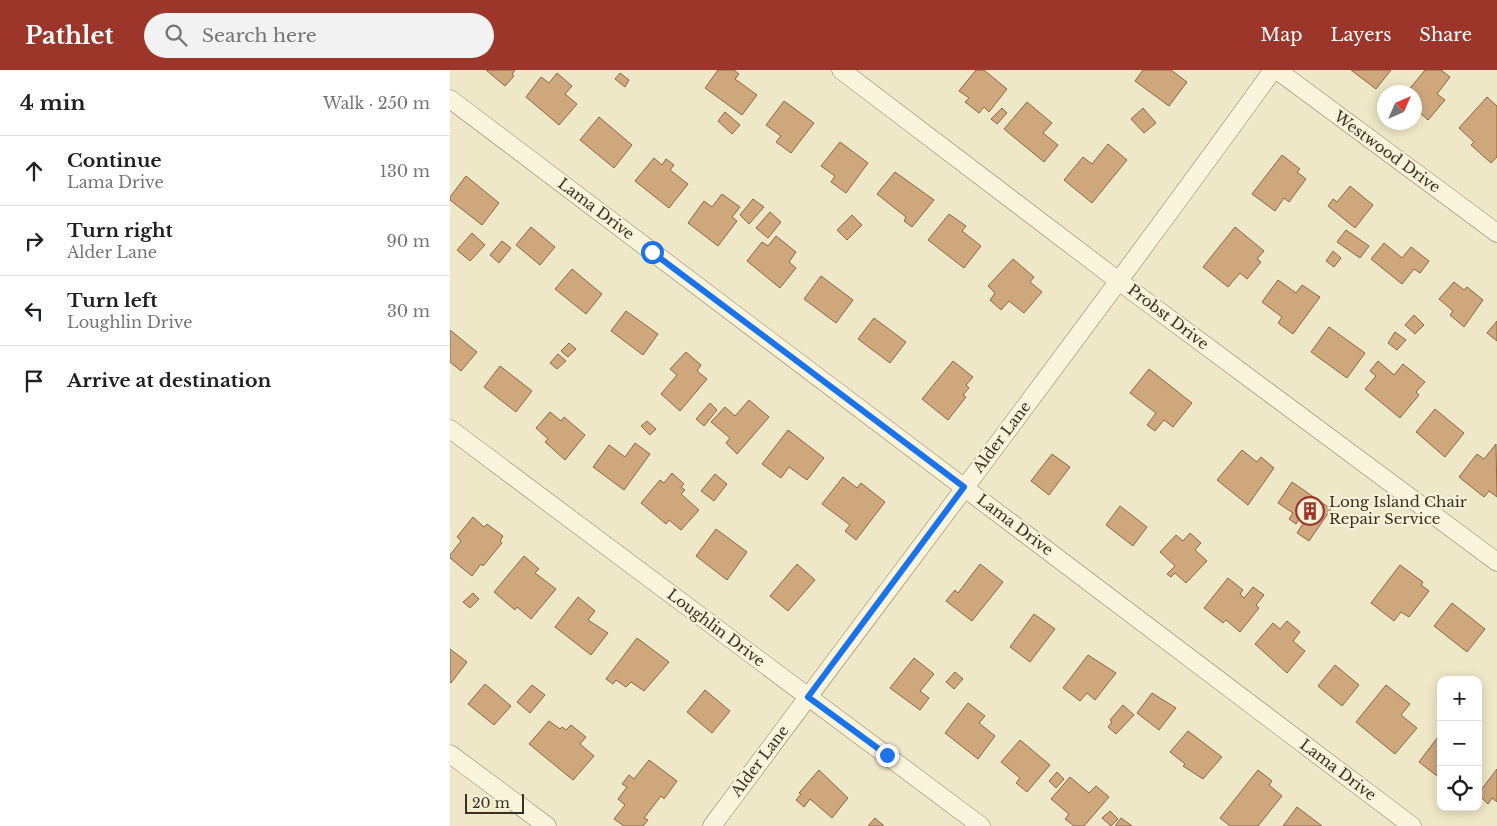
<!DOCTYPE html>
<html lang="en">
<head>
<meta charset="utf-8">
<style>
	:root { --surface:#fff; --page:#f2f2f2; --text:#202124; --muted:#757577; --line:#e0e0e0; --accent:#9c362b }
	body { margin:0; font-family:"Libre Baskerville",serif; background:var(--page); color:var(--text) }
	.controls { position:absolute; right:15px; bottom:15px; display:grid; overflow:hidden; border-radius:10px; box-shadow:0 2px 12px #0003 }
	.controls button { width:45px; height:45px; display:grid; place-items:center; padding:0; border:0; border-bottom:1px solid var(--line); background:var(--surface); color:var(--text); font:25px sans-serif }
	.compass { position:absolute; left:927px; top:15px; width:45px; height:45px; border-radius:50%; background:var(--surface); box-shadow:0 2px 12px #0003; rotate:45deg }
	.scale { position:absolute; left:15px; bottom:12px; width:59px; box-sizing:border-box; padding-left:5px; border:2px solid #3c3020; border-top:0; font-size:14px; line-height:18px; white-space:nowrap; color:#3c3020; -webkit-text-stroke:4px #f6f1d8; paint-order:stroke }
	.stop { position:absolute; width:15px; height:15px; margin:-11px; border:4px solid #1a73e8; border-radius:50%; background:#fff }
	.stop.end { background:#1a73e8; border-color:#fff; box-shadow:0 1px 5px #0008 }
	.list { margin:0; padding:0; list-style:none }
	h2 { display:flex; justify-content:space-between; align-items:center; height:65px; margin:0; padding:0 20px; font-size:21px }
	h2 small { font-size:16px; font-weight:400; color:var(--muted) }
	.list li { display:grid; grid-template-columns:32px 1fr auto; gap:15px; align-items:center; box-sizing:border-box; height:70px; padding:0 20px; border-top:1px solid var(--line) }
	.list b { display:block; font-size:19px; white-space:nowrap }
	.list p { margin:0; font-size:16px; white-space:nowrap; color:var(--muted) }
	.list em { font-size:16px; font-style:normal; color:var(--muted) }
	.icon { flex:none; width:28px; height:28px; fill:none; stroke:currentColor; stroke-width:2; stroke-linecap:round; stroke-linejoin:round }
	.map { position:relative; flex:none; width:1047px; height:756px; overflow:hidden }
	header { display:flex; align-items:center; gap:30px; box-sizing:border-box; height:70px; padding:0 25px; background:var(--accent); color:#fff }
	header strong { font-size:24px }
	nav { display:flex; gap:28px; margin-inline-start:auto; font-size:18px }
	.search { width:350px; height:45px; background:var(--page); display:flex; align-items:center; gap:12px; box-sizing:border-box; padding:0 18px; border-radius:28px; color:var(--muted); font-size:19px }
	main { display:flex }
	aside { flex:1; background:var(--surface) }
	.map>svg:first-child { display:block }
	.building { fill:#cea77d; stroke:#8c6642 }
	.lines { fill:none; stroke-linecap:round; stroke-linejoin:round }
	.street-casing { stroke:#8c7a5c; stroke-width:19 }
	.street { stroke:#faf4dc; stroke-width:18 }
	.route { stroke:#1a73e8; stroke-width:6 }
	.labels { text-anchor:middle; stroke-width:4.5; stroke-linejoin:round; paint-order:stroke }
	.street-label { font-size:15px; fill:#3c3020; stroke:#f6f1d8 }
	.poi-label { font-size:15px; fill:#3c3020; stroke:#f6f1d8; text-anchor:start }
</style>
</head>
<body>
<header>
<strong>Pathlet</strong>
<div class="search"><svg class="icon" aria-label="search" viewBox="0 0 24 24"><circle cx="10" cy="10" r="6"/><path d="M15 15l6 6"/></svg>Search here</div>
<nav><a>Map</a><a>Layers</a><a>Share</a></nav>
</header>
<main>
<aside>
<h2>4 min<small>Walk · 250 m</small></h2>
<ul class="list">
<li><svg class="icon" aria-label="ahead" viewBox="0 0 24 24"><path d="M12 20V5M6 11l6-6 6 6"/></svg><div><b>Continue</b><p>Lama Drive</p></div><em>130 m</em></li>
<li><svg class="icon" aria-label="right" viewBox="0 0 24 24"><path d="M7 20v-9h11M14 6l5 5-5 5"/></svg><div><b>Turn right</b><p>Alder Lane</p></div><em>90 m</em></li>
<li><svg class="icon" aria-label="left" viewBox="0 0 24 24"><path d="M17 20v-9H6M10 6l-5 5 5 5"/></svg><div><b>Turn left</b><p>Loughlin Drive</p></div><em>30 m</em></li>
<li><svg class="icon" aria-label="arrive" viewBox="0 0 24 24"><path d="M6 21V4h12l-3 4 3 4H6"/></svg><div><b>Arrive at destination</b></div></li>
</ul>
</aside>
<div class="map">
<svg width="1047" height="756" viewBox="0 0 1047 756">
	<rect width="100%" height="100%" fill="#efe8c8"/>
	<g class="building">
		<polygon points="36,0 65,0 62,4 64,6 55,16"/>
		<polygon points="268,0 284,0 289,4 285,9 307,25 292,45 255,18"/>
		<polygon points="526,0 534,0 557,19 539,42 534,37 529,43 515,32 519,28 509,21"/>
		<polygon points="693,0 721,0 737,12 719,36 685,11"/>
		<polygon points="901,0 941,0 926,19"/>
		<polygon points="975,0 991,0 1000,7 987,24 995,30 978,50 968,41 971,38 964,33 964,22 957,22"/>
		<polygon points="107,3 122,16 115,24 127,34 109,55 76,27 91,7 99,13"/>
		<polygon points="170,3 179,10 175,17 165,9"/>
		<polygon points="1037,27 1047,36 1047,87 1041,93 1021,75 1024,72 1009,58"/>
		<polygon points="334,31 364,53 341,83 326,72 331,66 316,55"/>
		<polygon points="577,32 602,53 593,63 608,75 594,92 554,59"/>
		<polygon points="552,38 557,43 547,54 541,49"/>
		<polygon points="693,38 706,53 694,63 681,49"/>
		<polygon points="275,42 290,55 282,64 268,51"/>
		<polygon points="149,47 182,75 164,98 130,70"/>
		<polygon points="390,72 418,93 396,123 381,112 385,106 371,96"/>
		<polygon points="658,74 677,90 642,133 614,110 633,87 642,94"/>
		<polygon points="832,85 850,99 847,102 856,109 839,132 834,128 825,141 802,124"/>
		<polygon points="204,88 212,95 216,89 224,95 220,100 238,114 219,138 185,111"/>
		<polygon points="445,102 484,130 462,157 454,151 456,147 427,124"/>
		<polygon points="16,106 49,133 32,155 0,130 0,127"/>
		<polygon points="900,116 923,135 905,158 878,136 883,129 887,132"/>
		<polygon points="272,124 290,137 282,147 287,151 268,176 238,153 254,131 262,137"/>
		<polygon points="303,129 314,137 299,154 290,145"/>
		<polygon points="320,142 331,152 318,168 306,158"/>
		<polygon points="499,144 516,156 512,161 531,176 514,198 478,170"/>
		<polygon points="402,145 412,155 397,170 387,160"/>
		<polygon points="81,157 105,177 90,195 66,175"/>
		<polygon points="785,157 814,181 807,189 811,192 797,209 790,203 778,217 753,197"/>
		<polygon points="896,160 919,176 910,188 887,172"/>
		<polygon points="22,163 35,175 20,191 7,180"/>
		<polygon points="326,166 346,182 339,192 346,198 330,218 297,191 312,172 318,176"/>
		<polygon points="52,171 61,178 49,193 40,185"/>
		<polygon points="934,173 952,188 961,177 979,191 970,203 964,199 952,214 921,189"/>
		<polygon points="883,181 891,188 884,197 876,191"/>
		<polygon points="563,189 584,207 580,212 592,222 574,243 559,231 551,240 540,230 545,223 538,216"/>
		<polygon points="122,199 152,224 136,244 105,219"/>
		<polygon points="371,206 403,230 386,253 354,229"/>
		<polygon points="828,210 846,223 852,215 870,227 843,264 828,253 832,247 812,232"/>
		<polygon points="1004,212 1014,220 1017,217 1033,230 1014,257 1000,245 1003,241 989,229"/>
		<polygon points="176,241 208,264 193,285 161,261"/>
		<polygon points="964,245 974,255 965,264 955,255"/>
		<polygon points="424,248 456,272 440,293 408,269"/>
		<polygon points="1047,251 1047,271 1037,263"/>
		<polygon points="879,257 915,283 897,308 861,282"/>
		<polygon points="0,260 27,282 11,301 0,292"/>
		<polygon points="945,262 956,270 947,280 938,273"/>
		<polygon points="119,273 126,279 118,287 111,281"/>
		<polygon points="236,282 251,295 247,301 257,309 230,341 211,324 227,305 220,299"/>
		<polygon points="108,284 116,291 107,299 100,293"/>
		<polygon points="503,291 523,307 516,315 519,318 513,325 516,327 498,350 472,329"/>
		<polygon points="928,291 944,305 953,294 975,312 966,322 969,325 950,348 915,319 926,306 920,301"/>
		<polygon points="50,296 82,321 66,342 34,317"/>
		<polygon points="699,299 742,333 723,357 714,350 705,361 697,355 706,343 680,323"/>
		<polygon points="299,330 319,347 287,384 276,373 280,368 261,352 275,337 285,346"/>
		<polygon points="260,333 267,340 254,356 246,349"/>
		<polygon points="985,339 1014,363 995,387 966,362"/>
		<polygon points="100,342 111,351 114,347 135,365 115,390 95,372 98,369 86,358"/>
		<polygon points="197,351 206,359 200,365 191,356"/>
		<polygon points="338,360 374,388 357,410 339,397 331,408 312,394"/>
		<polygon points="185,373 200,384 174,420 143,397 159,375 175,387"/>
		<polygon points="1046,374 1047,427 1039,421 1034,427 1009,407 1027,384 1034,389"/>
		<polygon points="792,380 807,392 811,387 824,398 798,435 767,410"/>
		<polygon points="602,384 620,397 599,425 581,411"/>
		<polygon points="222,403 234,414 231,417 235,420 231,424 249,440 231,460 219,450 216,454 191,433 210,410 214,413"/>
		<polygon points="265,404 277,414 264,431 251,421"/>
		<polygon points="393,407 407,418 411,413 435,432 406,470 395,461 400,455 372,434"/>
		<polygon points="842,412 881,439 859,471 847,463 854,452 849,449 846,454 839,449 843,443 828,433"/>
		<polygon points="670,436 697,457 683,476 656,455"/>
		<polygon points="23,447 34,457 37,454 53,466 50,471 52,473 33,496 31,494 22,506 0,488 0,485 11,471 7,467"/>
		<polygon points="266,459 297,482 277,510 246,486"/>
		<polygon points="740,463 751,473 745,480 757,491 736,513 725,503 721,507 717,504 725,496 710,482 726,465 733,471"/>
		<polygon points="74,486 89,499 85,503 106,519 81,549 67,537 65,540 44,522"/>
		<polygon points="347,494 365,510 338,541 320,526"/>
		<polygon points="530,494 553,512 522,551 496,531 505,520 508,523"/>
		<polygon points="950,495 973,512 971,515 979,521 959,547 951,542 944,551 921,533"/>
		<polygon points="778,508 793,520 790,524 794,528 803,517 814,525 806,535 809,538 790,562 776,550 773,553 754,538"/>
		<polygon points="23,523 29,529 20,538 13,532"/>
		<polygon points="128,527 145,541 138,550 158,563 141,585 105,557"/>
		<polygon points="1002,533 1035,559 1017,582 984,556"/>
		<polygon points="584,544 605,559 580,592 560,577"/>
		<polygon points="837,551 850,562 843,571 855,581 837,603 805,574 823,553 830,559"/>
		<polygon points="187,568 219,592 194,621 181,612 176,617 166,610 163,614 156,609"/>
		<polygon points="0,579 17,592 1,613 0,612"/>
		<polygon points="638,585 666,603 645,630 637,623 630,631 613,618"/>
		<polygon points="464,588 484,604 470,621 479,628 470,640 440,618"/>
		<polygon points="885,595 909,615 892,636 868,616"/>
		<polygon points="505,602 513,609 504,619 496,612"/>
		<polygon points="35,614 61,636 44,655 18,634"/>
		<polygon points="82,615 95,625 80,643 67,632"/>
		<polygon points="936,615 960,634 951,645 967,658 945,684 906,652"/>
		<polygon points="255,620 280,641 262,663 237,642"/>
		<polygon points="702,623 726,638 709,660 687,643"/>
		<polygon points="518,633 535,646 529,653 545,666 528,689 495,663"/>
		<polygon points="673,635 684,645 666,664 658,657 662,652 660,650"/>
		<polygon points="99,651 110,659 112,657 116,660 121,655 136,667 130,674 144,686 123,710 79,674"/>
		<polygon points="738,661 772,687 753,709 733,696 735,694 720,682"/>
		<polygon points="991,663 991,709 969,692"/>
		<polygon points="570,670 600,695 577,722 566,713 570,708 551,692"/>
		<polygon points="199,690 227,711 214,729 211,726 194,748 198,750 193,756 174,756 164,749 175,735 168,729 177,717 172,714 179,705 184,709"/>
		<polygon points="1047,699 1047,732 1042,728 1038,734 1028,724"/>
		<polygon points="369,700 398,728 382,748 360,729 354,737 346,730 351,724 349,723"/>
		<polygon points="808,700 822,711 819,715 832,726 808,756 780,756 770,748"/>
		<polygon points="607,702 614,709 606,718 599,711"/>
		<polygon points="620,707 639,723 646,716 659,727 634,756 624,756 615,749 619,744 601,729"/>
		<polygon points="847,737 872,756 833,756"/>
		<polygon points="660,741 668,749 661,756 652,748"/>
		<polygon points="425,748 434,756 418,756"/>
		<polygon points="671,748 682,756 665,756"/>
	</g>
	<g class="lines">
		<defs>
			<g id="street">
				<polyline points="391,0 670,212 1047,492"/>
				<polyline points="827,0 1047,163"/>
				<polyline points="0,29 962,756"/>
				<polyline points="0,359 531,756"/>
				<polyline points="0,684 97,756"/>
				<path d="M 262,756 C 449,504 640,254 823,0"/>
			</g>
		</defs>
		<use href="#street" class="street-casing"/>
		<use href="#street" class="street"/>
	</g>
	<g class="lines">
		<polyline class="route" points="202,182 514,417 358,627 437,685"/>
	</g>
	<defs>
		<symbol id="building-ring" viewBox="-11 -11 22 22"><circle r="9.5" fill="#f6f1d8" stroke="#9c362b" stroke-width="1.5"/><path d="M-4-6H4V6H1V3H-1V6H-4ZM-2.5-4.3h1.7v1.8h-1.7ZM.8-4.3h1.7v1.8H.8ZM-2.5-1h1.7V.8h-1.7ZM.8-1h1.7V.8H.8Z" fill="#9c362b"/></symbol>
	</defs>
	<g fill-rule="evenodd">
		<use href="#building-ring" x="844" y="425" width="32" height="32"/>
	</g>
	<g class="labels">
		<g class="street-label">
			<text transform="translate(937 82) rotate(36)" y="5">Westwood Drive</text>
			<text transform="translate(146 139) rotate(37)" y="5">Lama Drive</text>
			<text transform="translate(718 247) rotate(37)" y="5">Probst Drive</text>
			<text transform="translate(552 367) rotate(-53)" y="5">Alder Lane</text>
			<text transform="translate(565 455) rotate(37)" y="5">Lama Drive</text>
			<text transform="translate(266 558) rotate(37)" y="5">Loughlin Drive</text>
			<text transform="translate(310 691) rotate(-53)" y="5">Alder Lane</text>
			<text transform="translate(888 700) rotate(37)" y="5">Lama Drive</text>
		</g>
		<g class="poi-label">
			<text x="879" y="437">Long Island Chair<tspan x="879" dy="17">Repair Service</tspan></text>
		</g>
	</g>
</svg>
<div class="controls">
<button>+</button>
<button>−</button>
<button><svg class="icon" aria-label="locate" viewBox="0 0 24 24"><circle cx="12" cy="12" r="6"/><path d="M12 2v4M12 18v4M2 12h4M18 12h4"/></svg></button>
</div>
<svg class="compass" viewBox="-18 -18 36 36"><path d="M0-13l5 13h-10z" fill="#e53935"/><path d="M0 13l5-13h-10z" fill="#757577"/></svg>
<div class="scale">20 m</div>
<div class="stop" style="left:202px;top:182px"></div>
<div class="stop end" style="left:437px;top:685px"></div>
</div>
</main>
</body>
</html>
